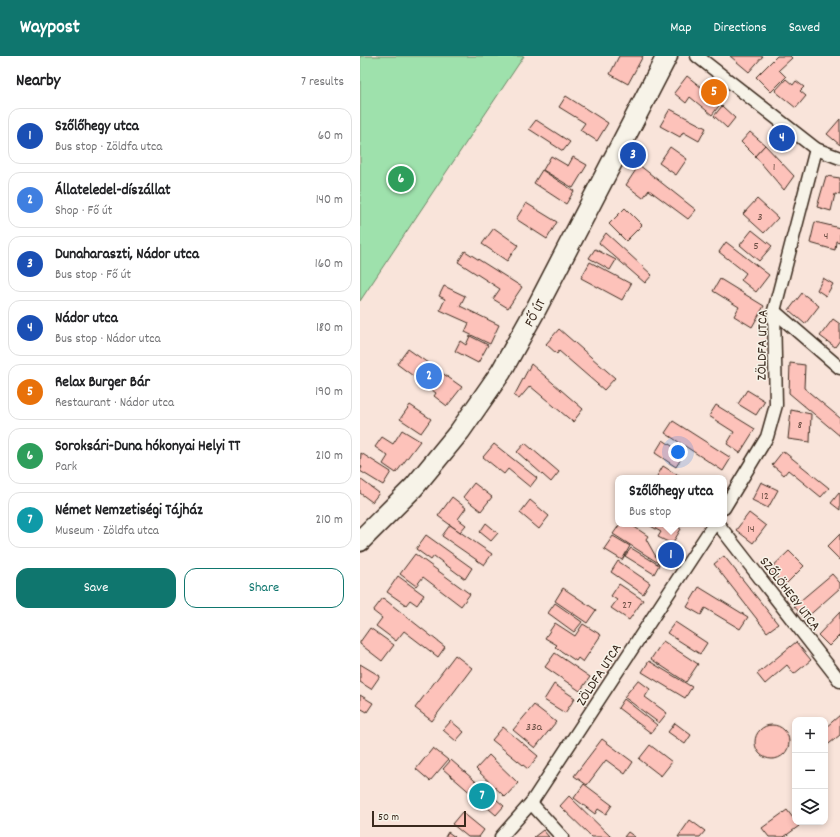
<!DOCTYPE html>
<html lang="en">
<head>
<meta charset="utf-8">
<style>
	:root { --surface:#fff; --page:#f6f6f6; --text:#202124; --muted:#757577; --line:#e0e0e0; --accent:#0f766e }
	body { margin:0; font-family:Dekko,sans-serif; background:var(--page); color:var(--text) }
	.controls { position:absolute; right:12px; bottom:12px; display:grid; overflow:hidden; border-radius:8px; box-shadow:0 2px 6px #0003 }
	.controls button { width:36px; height:36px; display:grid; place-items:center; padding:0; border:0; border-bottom:1px solid var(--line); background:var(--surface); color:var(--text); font:20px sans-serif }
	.scale { position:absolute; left:12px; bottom:10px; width:94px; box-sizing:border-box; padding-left:4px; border:2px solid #3b2a1e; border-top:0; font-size:11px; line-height:14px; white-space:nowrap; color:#3b2a1e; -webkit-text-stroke:3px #f7f3e8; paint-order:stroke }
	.you { position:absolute; left:318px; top:396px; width:14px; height:14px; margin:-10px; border:3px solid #fff; border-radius:50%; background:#1a73e8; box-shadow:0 0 0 6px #1a73e833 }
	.badge { display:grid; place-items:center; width:26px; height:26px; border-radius:50%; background:var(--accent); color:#fff; font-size:13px; font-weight:700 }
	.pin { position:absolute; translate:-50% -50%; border:2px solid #fff; box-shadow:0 1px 4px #0006 }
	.popup { position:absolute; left:255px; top:419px; width:112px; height:52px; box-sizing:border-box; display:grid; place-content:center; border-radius:8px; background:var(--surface); filter:drop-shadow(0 1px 3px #0005); font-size:13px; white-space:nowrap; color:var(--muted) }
	.popup b { font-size:15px; color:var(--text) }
	.popup::after { content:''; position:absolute; left:50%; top:100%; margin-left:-8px; border:8px solid transparent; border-top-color:var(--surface) }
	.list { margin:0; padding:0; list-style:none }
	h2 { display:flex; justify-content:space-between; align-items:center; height:52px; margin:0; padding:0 16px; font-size:17px }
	h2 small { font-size:13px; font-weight:400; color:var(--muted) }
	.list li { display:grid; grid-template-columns:26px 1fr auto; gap:12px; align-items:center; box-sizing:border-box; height:56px; margin:0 8px 8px; padding:0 8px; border:1px solid var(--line); border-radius:12px }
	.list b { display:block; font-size:15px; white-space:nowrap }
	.list p { margin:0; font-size:13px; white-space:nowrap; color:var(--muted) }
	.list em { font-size:13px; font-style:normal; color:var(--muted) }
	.actions { display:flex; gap:8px; padding:12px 16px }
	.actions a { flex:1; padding:9px 0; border:1px solid var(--accent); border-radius:12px; text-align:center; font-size:14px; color:var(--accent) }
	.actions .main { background:var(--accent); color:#fff }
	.icon { flex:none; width:22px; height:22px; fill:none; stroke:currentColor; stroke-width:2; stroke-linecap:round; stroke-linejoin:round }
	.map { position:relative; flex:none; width:480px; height:781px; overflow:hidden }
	header { display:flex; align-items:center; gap:24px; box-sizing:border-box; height:56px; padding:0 20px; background:var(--accent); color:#fff }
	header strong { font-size:19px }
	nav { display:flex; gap:22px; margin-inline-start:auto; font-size:14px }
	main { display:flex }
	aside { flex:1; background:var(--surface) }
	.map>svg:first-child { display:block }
	.green { fill:#9ee1ac; stroke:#6c8665 }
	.building { fill:#fdc2ba; stroke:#3b2a1e }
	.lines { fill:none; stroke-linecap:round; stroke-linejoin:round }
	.minor-casing { stroke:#3b2a1e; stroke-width:15 }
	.primary-casing { stroke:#3b2a1e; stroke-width:23 }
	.minor { stroke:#f7f3e8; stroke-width:12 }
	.primary { stroke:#f7f3e8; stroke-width:20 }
	.labels { text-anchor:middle; stroke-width:3; stroke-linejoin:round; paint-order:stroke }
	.number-label { font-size:12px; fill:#6c5045 }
	.street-label { font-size:14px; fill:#3b2a1e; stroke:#f7f3e8 }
</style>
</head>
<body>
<header>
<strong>Waypost</strong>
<nav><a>Map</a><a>Directions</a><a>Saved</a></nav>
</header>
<main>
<aside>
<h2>Nearby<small>7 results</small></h2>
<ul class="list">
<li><span class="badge" style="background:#1a4fb4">1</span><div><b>Szőlőhegy utca</b><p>Bus stop · Zöldfa utca</p></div><em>60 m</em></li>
<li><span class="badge" style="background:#3f7fe0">2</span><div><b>Állateledel-díszállat</b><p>Shop · Fő út</p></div><em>140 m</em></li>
<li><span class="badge" style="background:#1a4fb4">3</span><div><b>Dunaharaszti, Nádor utca</b><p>Bus stop · Fő út</p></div><em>160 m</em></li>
<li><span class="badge" style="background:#1a4fb4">4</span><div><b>Nádor utca</b><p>Bus stop · Nádor utca</p></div><em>180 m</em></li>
<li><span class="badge" style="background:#e8710a">5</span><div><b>Relax Burger Bár</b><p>Restaurant · Nádor utca</p></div><em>190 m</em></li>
<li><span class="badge" style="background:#2e9e5b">6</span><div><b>Soroksári-Duna hókonyai Helyi TT</b><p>Park</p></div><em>210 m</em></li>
<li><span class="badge" style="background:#0f9aa8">7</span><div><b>Német Nemzetiségi Tájház</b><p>Museum · Zöldfa utca</p></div><em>210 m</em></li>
</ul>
<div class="actions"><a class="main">Save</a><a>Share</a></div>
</aside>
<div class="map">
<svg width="480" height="781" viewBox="0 0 480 781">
	<rect width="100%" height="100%" fill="#f9e4da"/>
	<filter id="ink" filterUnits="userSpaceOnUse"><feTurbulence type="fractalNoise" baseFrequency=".025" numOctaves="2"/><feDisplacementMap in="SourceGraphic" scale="8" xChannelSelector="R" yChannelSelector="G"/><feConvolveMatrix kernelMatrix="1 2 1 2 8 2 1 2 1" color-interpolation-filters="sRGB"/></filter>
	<g filter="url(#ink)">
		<polygon class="green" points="0,0 164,0 0,245"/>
		<g class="building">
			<polygon points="259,0 283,0 268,28 250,18"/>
			<polygon points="370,0 403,0 389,16"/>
			<polygon points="417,0 430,0 432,2 419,14 426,21 411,36 396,21"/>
			<polygon points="327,20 361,47 352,59 330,41 326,47 314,37"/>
			<polygon points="426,23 433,29 436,25 444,31 440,35 446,40 436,52 415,35"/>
			<polygon points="206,40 248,67 237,85 220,74 225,67 199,51"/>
			<polygon points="362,50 375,62 367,72 354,60"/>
			<polygon points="310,53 346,72 339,85 323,76 320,81 300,70"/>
			<polygon points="480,63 480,89 467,78"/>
			<polygon points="176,64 210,86 203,95 169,73"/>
			<polygon points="390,76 405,89 395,100 381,86"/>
			<polygon points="405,89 434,120 424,134 395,100"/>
			<polygon points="310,91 327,103 316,119 299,107"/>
			<polygon points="191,100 208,110 213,101 227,109 213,132 183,114"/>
			<polygon points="279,109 336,154 328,163 289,134 283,142 266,129"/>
			<polygon points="182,114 214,135 206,148 174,127"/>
			<polygon points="466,120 480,122 480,139 475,138 471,155 457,151"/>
			<polygon points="397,143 418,162 404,177 383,158"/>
			<polygon points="166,147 197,166 187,183 156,163"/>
			<polygon points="265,152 282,169 266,185 249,168"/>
			<polygon points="455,166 480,172 480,186 476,185 475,194 450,187"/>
			<polygon points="134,172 158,189 147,205 122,188"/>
			<polygon points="392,174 412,190 399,205 380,189"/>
			<polygon points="246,177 292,219 285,227 239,187"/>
			<polygon points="366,186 409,219 396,236 381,224 386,217 359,196"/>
			<polygon points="235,193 256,204 250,214 229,202"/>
			<polygon points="105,195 162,231 148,252 133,243 140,233 98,206"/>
			<polygon points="230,206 271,228 262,244 221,222"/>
			<polygon points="463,222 473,228 466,240 457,234"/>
			<polygon points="360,223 404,250 392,271 374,260 379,251 353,235"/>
			<polygon points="84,230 105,240 100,250 139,269 130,288 105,276 109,267 80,254 85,243 79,240"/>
			<polygon points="442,237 459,250 445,268 429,254"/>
			<polygon points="473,263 480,268 480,284 475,291 460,280"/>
			<polygon points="199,273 255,322 244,334 199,295 197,298 186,288"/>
			<polygon points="110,280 128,289 118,307 95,295 100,285 106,289"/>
			<polygon points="48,293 102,331 87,350 74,340 76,337 37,308"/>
			<polygon points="430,307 445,309 444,332 480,362 480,380 429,337"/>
			<polygon points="171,308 223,353 213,366 170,330 159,343 154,340"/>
			<polygon points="387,334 405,345 396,359 378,348"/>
			<polygon points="50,349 71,363 61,377 40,363"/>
			<polygon points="356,349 395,373 380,397 367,388 374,376 349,360"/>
			<polygon points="431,354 451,358 450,386 428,383"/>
			<polygon points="313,365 371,402 363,415 305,377"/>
			<polygon points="42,374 60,385 36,417 23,408 28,400 15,391 22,381 33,388"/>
			<polygon points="303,384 324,398 316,411 295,397"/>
			<polygon points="165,387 199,416 191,426 157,396"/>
			<polygon points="134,388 177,422 170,431 148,413 144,418 123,401"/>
			<polygon points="423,395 469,432 461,441 428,414 424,419 412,409"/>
			<polygon points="1,397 31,416 23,429 0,415 2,411 0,410"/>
			<polygon points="303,410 322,422 296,422"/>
			<polygon points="0,423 19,437 12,446 0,437"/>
			<polygon points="401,426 418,434 408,452 392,444"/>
			<polygon points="114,427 132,441 121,455 103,441"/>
			<polygon points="479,437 480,438 480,454 471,447"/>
			<polygon points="92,441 106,452 98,463 106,469 100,476 78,460"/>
			<polygon points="170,444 189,460 179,473 160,457"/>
			<polygon points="389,457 406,470 393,487 376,474"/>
			<polygon points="126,467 138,477 131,485 120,476"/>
			<polygon points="260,468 270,468 288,480 286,483 300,508 253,478"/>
			<polygon points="289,468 313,468 321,473 312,488 298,481 301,476 289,469"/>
			<polygon points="90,469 132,498 124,509 82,480"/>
			<polygon points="480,478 480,504 467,491"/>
			<polygon points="66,479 112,512 105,523 74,500 71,504 56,493"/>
			<polygon points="253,480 270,490 262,504 244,493"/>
			<polygon points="271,492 299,509 294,518 265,500"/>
			<polygon points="429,495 444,510 425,529 409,514"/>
			<polygon points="55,498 110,538 101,550 63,521 56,530 40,518"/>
			<polygon points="364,500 418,568 407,576 354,508"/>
			<polygon points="258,505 290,527 283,538 251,516"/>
			<polygon points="472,518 480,527 480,532 445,563 434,550"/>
			<polygon points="38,520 64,539 57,549 50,544 46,549 27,536"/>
			<polygon points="259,528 283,544 269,564 251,552 257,544 251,540"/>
			<polygon points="339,531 388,561 380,573 345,552 341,559 327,551"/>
			<polygon points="203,532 236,554 227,567 195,545"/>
			<polygon points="23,542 85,591 78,601 44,575 36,585 16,570 22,562 13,555"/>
			<polygon points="195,547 222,566 214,576 188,557"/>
			<polygon points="480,556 480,579 469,590 458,579"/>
			<polygon points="315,566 347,587 340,598 307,577"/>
			<polygon points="195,567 215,580 223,568 241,579 223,606 218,602 216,605 195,591 197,589 185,582"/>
			<polygon points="10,572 34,589 22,605 0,588 0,586"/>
			<polygon points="303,585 338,608 326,626 291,603"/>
			<polygon points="436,586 451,604 434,618 427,609 405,628 397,618"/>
			<polygon points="195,597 230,621 220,635 185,611"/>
			<polygon points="95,599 112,612 72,665 55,652"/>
			<polygon points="289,605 332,631 325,642 282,616"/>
			<polygon points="0,608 20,620 11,633 0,626"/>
			<polygon points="278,624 290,633 285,641 307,657 299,667 264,641"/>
			<polygon points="194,628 215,642 205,657 184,644"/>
			<polygon points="0,639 13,647 7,656 0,652"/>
			<polygon points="264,643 297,669 291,677 258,652"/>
			<polygon points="174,649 196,666 175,692 153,674"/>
			<polygon points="480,659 480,679 465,691 465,672"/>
			<polygon points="91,665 104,676 96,685 83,674"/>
			<polygon points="315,667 331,679 325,688 308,676"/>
			<circle cx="412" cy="686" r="17"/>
			<polygon points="143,671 178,700 168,713 132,684"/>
			<polygon points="242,683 273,706 265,718 246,704 227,729 214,720"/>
			<polygon points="290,689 312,706 301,720 279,703"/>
			<polygon points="73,692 88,704 70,725 56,713"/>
			<polygon points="129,699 158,727 145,741 116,713"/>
			<polygon points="91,704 144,750 136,759 83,713"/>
			<polygon points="224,728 252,749 246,758 238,753 235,758 214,742"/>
			<polygon points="209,740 251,781 232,781 200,750"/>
			<polygon points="427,754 439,770 424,781 409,781 402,772"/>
			<polygon points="102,756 124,774 119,781 108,781 92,768"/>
			<polygon points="330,764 345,775 340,781 318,781"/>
			<polygon points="183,774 189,781 174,781"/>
			<polygon points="88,776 95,781 85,781"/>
			<polygon points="268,776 275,781 264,781"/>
		</g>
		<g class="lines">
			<defs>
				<g id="minor">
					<polyline points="337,0 456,93 480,102"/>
					<polyline points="414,255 480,312"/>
					<polyline points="364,452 407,381 416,349 414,255 456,93"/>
					<polyline points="358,468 480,625"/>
					<polyline points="171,747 202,781"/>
					<polyline points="141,781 171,747 354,468"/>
				</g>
				<g id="primary">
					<path id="s1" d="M 0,485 L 54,431 L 100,375 L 141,316 L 176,253 L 307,0"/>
				</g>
			</defs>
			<use href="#minor" class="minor-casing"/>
			<use href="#primary" class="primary-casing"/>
			<use href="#minor" class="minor"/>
			<use href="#primary" class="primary"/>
		</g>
	</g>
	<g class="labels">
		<g class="number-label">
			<text x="414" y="114">1</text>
			<text x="400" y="164">3</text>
			<text x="466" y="183">4</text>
			<text x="396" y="193">5</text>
			<text x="440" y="372">8</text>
			<text x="405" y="443">12</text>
			<text x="391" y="476">14</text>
			<text x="267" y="552">27</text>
			<text x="174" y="674">33a</text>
		</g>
		<g class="street-label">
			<text dy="5" stroke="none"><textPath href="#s1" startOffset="289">FŐ ÚT</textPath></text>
			<text transform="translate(401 289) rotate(-89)" y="5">ZÖLDFA UTCA</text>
			<text transform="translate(431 537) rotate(52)" y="5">SZŐLÖHEGY UTCA</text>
			<text transform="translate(238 618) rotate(-57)" y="5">ZÖLDFA UTCA</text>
		</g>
	</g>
</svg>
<div class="controls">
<button>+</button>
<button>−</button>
<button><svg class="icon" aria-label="layers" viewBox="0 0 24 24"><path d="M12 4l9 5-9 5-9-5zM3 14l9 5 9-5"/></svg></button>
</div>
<div class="scale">50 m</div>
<div class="you"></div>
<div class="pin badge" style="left:311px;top:499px;background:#1a4fb4">1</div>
<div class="popup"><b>Szőlőhegy utca</b>Bus stop</div>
<div class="pin badge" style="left:69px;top:320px;background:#3f7fe0">2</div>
<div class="pin badge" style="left:273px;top:99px;background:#1a4fb4">3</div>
<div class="pin badge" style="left:422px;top:82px;background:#1a4fb4">4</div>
<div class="pin badge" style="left:354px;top:36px;background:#e8710a">5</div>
<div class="pin badge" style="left:41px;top:123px;background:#2e9e5b">6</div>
<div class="pin badge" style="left:122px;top:740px;background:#0f9aa8">7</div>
</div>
</main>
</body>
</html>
